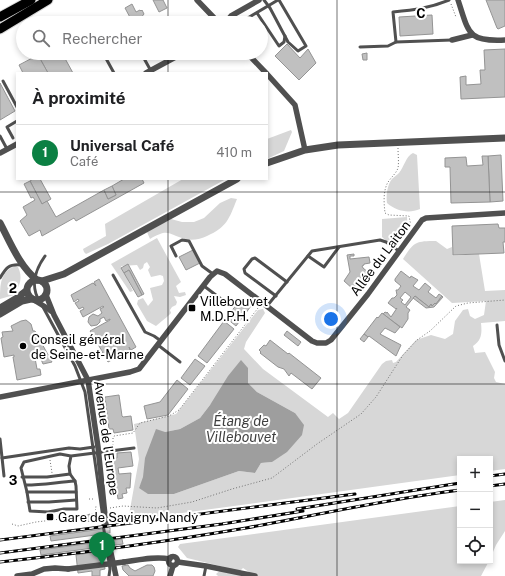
<!DOCTYPE html>
<html lang="fr">
<head>
<meta charset="utf-8">
<style>
	:root { --surface:#fff; --page:#f6f6f6; --text:#202124; --muted:#757577; --line:#e0e0e0; --accent:#0b8043 }
	body { margin:0; font-family:"Public Sans",sans-serif; background:var(--page); color:var(--text) }
	.controls { position:absolute; right:12px; bottom:12px; display:grid; overflow:hidden; border-radius:0px; box-shadow:0 2px 6px #0003 }
	.controls button { width:36px; height:36px; display:grid; place-items:center; padding:0; border:0; border-bottom:1px solid var(--line); background:var(--surface); color:var(--text); font:20px sans-serif }
	.you { position:absolute; left:331px; top:319px; width:14px; height:14px; margin:-10px; border:3px solid #fff; border-radius:50%; background:#1a73e8; box-shadow:0 0 0 6px #1a73e833 }
	.badge { display:grid; place-items:center; width:26px; height:26px; border-radius:50%; background:var(--accent); color:#fff; font-size:13px; font-weight:700 }
	.pin { position:absolute; translate:-50% -33px; filter:drop-shadow(0 1px 2px #0008) }
	.pin::after { content:''; position:absolute; top:21px; width:14px; height:12px; background:inherit; clip-path:polygon(0 0,100% 0,50% 100%) }
	.list { margin:0; padding:0; list-style:none }
	h2 { display:flex; justify-content:space-between; align-items:center; height:52px; margin:0; padding:0 16px; font-size:17px }
	h2 small { font-size:13px; font-weight:400; color:var(--muted) }
	.list li { display:grid; grid-template-columns:26px 1fr auto; gap:12px; align-items:center; box-sizing:border-box; height:56px; padding:0 16px; border-top:1px solid var(--line) }
	.list b { display:block; font-size:15px; white-space:nowrap }
	.list p { margin:0; font-size:13px; white-space:nowrap; color:var(--muted) }
	.list em { font-size:13px; font-style:normal; color:var(--muted) }
	.icon { flex:none; width:22px; height:22px; fill:none; stroke:currentColor; stroke-width:2; stroke-linecap:round; stroke-linejoin:round }
	.map { position:relative; flex:none; width:505px; height:576px; overflow:hidden }
	.search { position:absolute; background:var(--surface); box-shadow:0 2px 6px #0003; left:16px; top:16px; width:252px; height:44px; display:flex; align-items:center; gap:10px; box-sizing:border-box; padding:0 14px; border-radius:22px; color:var(--muted); font-size:15px }
	.panel { position:absolute; background:var(--surface); box-shadow:0 2px 6px #0003; left:16px; top:72px; width:252px; height:108px; border-radius:0px }
	.map>svg:first-child { display:block }
	.green { fill:#d7d7d7; fill-rule:evenodd }
	.water { fill:#9e9e9e }
	.building { fill:#c0c0c0; stroke:#949494; fill-rule:evenodd }
	.lines { fill:none; stroke-linecap:round; stroke-linejoin:round }
	.minor-tunnel { stroke:#d9d9d9; stroke-width:5.5; stroke-dasharray:5.5 3; stroke-linecap:butt }
	.primary-casing { stroke:#dbdbdb; stroke-width:11 }
	.path { stroke:#727272; stroke-width:1; stroke-dasharray:1 2; stroke-linecap:butt }
	.service { stroke:#505050; stroke-width:3 }
	.minor { stroke:#505050; stroke-width:5.5 }
	.tertiary { stroke:#505050; stroke-width:7 }
	.primary { stroke:#000; stroke-width:9 }
	.rail-casing { stroke:#000; stroke-width:3 }
	.rail { stroke:#fff; stroke-width:1.5; stroke-dasharray:4.5; stroke-linecap:butt }
	.minor-bridge { stroke:#505050; stroke-width:5.5 }
	.grid { fill:none; stroke:#000; stroke-width:1; stroke-opacity:0.55 }
	.poi-dot { fill:#000; stroke:#fff; stroke-width:1.5 }
	.labels { text-anchor:middle; stroke-width:4; stroke-linejoin:round; paint-order:stroke }
	.street-label { font-size:13px; fill:#000; stroke:#fff }
	.poi-label { font-size:13px; fill:#000; stroke:#fff; text-anchor:start }
	.water-label { font-size:14px; font-style:italic; fill:#3f3f3f; stroke:#fff }
	.grid-label { font-size:13px; text-anchor:middle; font-weight:bold; fill:#000; stroke:#fff; stroke-width:4; stroke-linejoin:round; paint-order:stroke }
</style>
</head>
<body>
<div class="map">
<svg width="505" height="576" viewBox="0 0 505 576">
	<rect width="100%" height="100%" fill="#fff"/>
	<g class="green">
		<polygon points="291,130 292,132 284,151 267,159 267,139"/>
		<path d="M 413,153 L 417,155 L 420,209 C 409,214 396,211 387,203 C 386,196 387,185 392,179 C 394,177 397,175 399,173 C 404,167 406,156 413,153 Z"/>
		<polygon points="183,179 226,179 108,244 86,254 84,252 83,249 106,236 105,224"/>
		<path d="M 231,198 L 237,199 C 229,219 227,227 207,236 C 201,239 192,241 185,239 C 167,234 169,228 150,239 L 147,232 L 171,219 L 182,222 L 194,222 L 204,218 L 220,203 Z"/>
		<path d="M 407,217 C 408,233 405,237 394,248 L 382,237 L 382,219 Z"/>
		<path d="M 157,238 L 181,282 L 176,286 L 179,293 L 185,292 L 186,295 L 180,297 L 174,296 L 177,302 L 176,305 L 172,307 L 170,310 C 170,311 171,312 171,313 C 170,315 158,324 156,326 L 147,321 L 137,304 L 138,300 L 143,298 L 148,306 L 153,300 L 150,288 L 162,285 L 164,281 L 163,276 L 160,275 L 151,277 L 148,270 L 150,267 L 147,262 L 144,264 L 143,268 L 140,270 L 137,265 L 121,266 L 133,291 L 130,292 L 111,264 Z"/>
		<path d="M 436,241 L 447,249 L 452,247 L 453,256 L 479,254 L 485,291 L 505,290 L 505,321 L 481,323 C 482,333 482,340 473,346 L 475,353 L 485,352 L 495,372 L 494,378 L 496,382 L 505,384 L 505,469 L 490,471 L 490,459 L 460,459 L 460,475 L 131,520 L 129,515 L 139,459 L 134,424 L 176,414 L 258,310 L 263,309 L 265,313 L 246,342 L 244,349 L 263,369 L 328,417 L 333,413 L 339,419 L 348,413 L 382,364 L 386,361 L 392,360 L 393,363 L 396,362 L 416,340 L 431,335 L 445,339 L 453,334 L 455,321 L 463,310 L 468,309 L 470,316 L 475,319 L 484,315 L 486,301 L 452,303 L 403,259 C 414,242 415,241 436,241 ZM 248,368 L 248,383 L 257,392 L 295,413 L 272,462 L 261,463 L 255,473 L 239,471 L 174,494 L 139,488 L 165,432 L 180,429 L 200,418 L 210,405 Z"/>
		<path d="M 15,266 L 18,267 C 23,277 20,286 14,295 L 0,299 C 0,285 0,272 15,266 Z"/>
		<polygon points="505,500 505,531 496,545 490,559 490,502"/>
		<polygon points="460,506 460,561 489,561 481,576 251,576 252,574 243,568 240,571 241,576 218,576 216,574 224,567 187,558 178,547 180,544"/>
	</g>
	<polygon class="water" points="241,360 248,368 248,383 257,392 295,413 304,425 302,435 287,452 272,462 261,463 255,473 239,471 174,494 148,494 139,488 143,477 145,458 156,429 165,432 180,429 200,418 210,405 228,376"/>
	<g class="building">
		<polygon points="153,0 163,0 167,8 159,12"/>
		<polygon points="486,0 505,0 505,26 498,29 497,28"/>
		<polygon points="132,4 136,12 140,10 141,11 142,10 144,14 140,19 142,23 133,23 125,8"/>
		<polygon points="432,15 433,34 400,36 399,17"/>
		<polygon points="108,17 112,23 97,23"/>
		<polygon points="287,44 300,58 308,49 316,63 299,80 275,56"/>
		<polygon points="505,49 505,97 461,99 460,77 466,76 466,85 481,84 480,70 485,70 484,50"/>
		<polygon points="42,53 62,53 73,73 48,73 38,55"/>
		<polygon points="367,53 367,60 363,60 362,54"/>
		<polygon points="38,55 48,73 23,73 19,65"/>
		<polygon points="0,83 15,111 0,120"/>
		<polygon points="501,155 503,201 490,202 488,156"/>
		<polygon points="482,156 488,156 490,202 451,203 450,167 445,167 445,158 466,157 467,166 483,165"/>
		<polygon points="33,179 40,179 51,199 42,204 30,181"/>
		<polygon points="124,179 142,179 144,183 76,221 74,218 42,236 40,230 29,236 20,221 27,215 23,207 35,200 33,197 31,198 24,184 30,181 42,204 47,201 56,217 104,190 108,199 116,195 112,186"/>
		<polygon points="112,186 116,195 108,199 104,190"/>
		<polygon points="498,224 499,228 505,228 505,242 503,242 504,253 453,255 452,226"/>
		<polygon points="193,250 200,263 186,270 179,257"/>
		<polygon points="354,254 354,256 350,256 350,259 369,257 370,263 364,264 364,265 362,266 363,268 369,273 360,285 359,286 357,285 353,289 344,281 350,272 347,255"/>
		<polygon points="128,264 144,294 142,295 129,270 124,273 121,268"/>
		<polygon points="129,270 142,295 138,297 124,273"/>
		<path d="M 401,271 L 410,278 L 411,276 L 418,280 L 413,286 L 419,290 L 425,283 L 431,288 L 428,292 L 436,298 L 439,294 L 442,296 L 436,304 L 435,303 L 432,306 L 431,304 L 429,307 L 415,296 L 406,307 L 410,310 L 408,313 L 408,319 L 402,328 L 383,314 L 385,312 L 387,313 L 387,312 L 391,317 L 397,308 L 396,309 L 388,303 L 392,298 L 394,298 L 397,295 L 396,290 L 398,290 L 401,286 L 395,281 L 395,279 ZM 405,292 L 411,297 L 405,305 L 401,302 L 403,300 L 400,298 Z"/>
		<polygon points="99,279 136,347 131,350 129,347 130,350 128,351 108,362 95,339 99,336 98,335 94,337 90,331 110,320 110,319 106,321 104,317 100,319 100,322 97,325 91,326 88,322 89,317 93,314 98,316 102,313 100,309 104,307 103,306 83,317 80,311 84,309 83,307 79,309 75,303 79,301 78,299 74,302 71,295 91,284 93,283 96,286 94,282"/>
		<polygon points="415,296 429,307 431,304 432,306 435,303 436,304 442,296 443,297 434,307 426,308 413,298"/>
		<polygon points="241,299 251,306 236,326 226,318"/>
		<polygon points="382,313 400,327 395,333 385,328 380,334 401,345 396,356 369,336 368,337 364,334 377,317 378,318"/>
		<polygon points="26,320 31,324 33,331 35,331 52,362 43,364 40,357 35,358 37,369 40,369 41,375 17,380 13,357 14,357 14,355 4,357 1,338 3,337 2,332 13,331 11,326 21,321"/>
		<polygon points="224,321 234,329 207,363 198,356"/>
		<polygon points="287,331 301,342 298,346 284,335"/>
		<polygon points="364,334 368,337 364,342 360,339"/>
		<polygon points="270,340 288,354 289,353 321,378 312,389 291,373 289,376 284,369 278,367 260,353 261,352 259,350 264,345 266,346"/>
		<polygon points="195,359 205,366 190,385 181,378"/>
		<polygon points="177,380 188,389 168,415 147,419 144,406 160,402"/>
		<polygon points="119,395 122,416 123,417 131,416 133,430 114,433 113,429 109,429 105,397"/>
		<polygon points="131,452 133,466 118,468 119,474 131,473 130,488 126,488 127,493 122,494 123,498 118,499 112,459 117,458 117,453"/>
		<circle cx="89" cy="518" r="3.5"/>
		<polygon points="110,528 110,533 51,541 50,536"/>
		<polygon points="122,539 123,544 41,555 40,550"/>
		<polygon points="102,551 105,569 100,570 100,576 92,576 92,571 78,573 76,555"/>
		<polygon points="128,565 130,568 135,571 147,565 152,565 154,567 155,571 153,576 129,576 123,570 122,566"/>
	</g>
	<g class="lines">
		<polyline class="minor-tunnel" points="106,525 111,553"/>
		<defs>
			<g id="primary">
				<polyline points="0,17 31,0"/>
				<polyline points="0,29 48,0"/>
			</g>
		</defs>
		<use href="#primary" class="primary-casing"/>
		<g class="path">
			<polyline points="451,4 456,17 457,17"/>
			<path d="M 398,148 C 398,155 399,162 398,168 C 396,174 390,178 387,184 C 383,193 384,204 385,213 L 389,215 L 409,216 L 411,226"/>
			<polyline points="113,445 113,438 114,436 133,433 140,423 169,416 179,410 258,308"/>
			<polyline points="50,460 52,473"/>
			<polyline points="89,499 95,499"/>
			<polyline points="110,508 123,506 157,508 192,502 232,489 272,478 317,444 361,414 376,397 403,355 417,340 430,331 456,306 468,303 505,300"/>
			<polyline points="77,517 95,513 96,506"/>
			<polyline points="92,520 93,520 93,514"/>
			<polyline points="12,524 18,526 36,522 61,519"/>
		</g>
		<g class="service">
			<polyline points="264,0 270,8 288,42 298,51 306,46 279,0"/>
			<polyline points="257,13 279,46 284,42 285,36"/>
			<polyline points="249,23 246,19 278,0"/>
			<path d="M 396,42 L 393,12 C 414,10 430,8 449,0"/>
			<polyline points="360,47 388,46 396,42 452,40"/>
			<polyline points="103,53 114,73"/>
			<polyline points="141,53 151,71"/>
			<polyline points="3,81 17,107"/>
			<polyline points="0,136 7,149"/>
			<polyline points="13,138 7,127 17,121"/>
			<polyline points="176,256 171,246 182,240 189,241 202,266 213,274"/>
			<polyline points="308,256 324,267 339,247"/>
			<polyline points="113,275 145,332 154,336 161,341"/>
			<path d="M 0,278 C 6,268 8,264 21,265"/>
			<polyline points="204,286 225,302"/>
			<polyline points="276,296 245,273 244,269 252,259 255,258 287,282"/>
			<path d="M 40,302 C 30,287 35,270 45,256"/>
			<polyline points="267,306 312,251 380,240 386,242 399,251"/>
			<polyline points="43,307 75,366 85,392 103,518"/>
			<polyline points="497,325 499,345 505,361"/>
			<polyline points="158,345 180,362"/>
			<polyline points="0,439 4,476"/>
			<polyline points="71,456 69,466 70,474 75,481 76,486 77,509 64,509 48,512 30,511 27,492 21,468 24,462 60,454 71,456 134,448"/>
			<polyline points="2,458 69,448 80,449 94,447"/>
			<polyline points="22,477 47,477 70,474"/>
			<path d="M 26,485 C 43,485 58,482 75,481"/>
			<polyline points="27,492 76,492"/>
			<polyline points="28,502 49,502 76,500"/>
			<polyline points="103,524 110,569 109,576"/>
			<polyline points="204,576 206,566"/>
		</g>
		<g class="minor">
			<polyline points="197,0 219,23"/>
			<path d="M 458,0 C 469,33 467,42 505,40"/>
			<polyline points="225,23 231,16 259,0"/>
			<polyline points="452,40 472,35"/>
			<polyline points="247,53 266,73"/>
			<polyline points="146,73 183,53"/>
			<polyline points="267,74 295,105 305,150"/>
			<polyline points="0,153 17,144"/>
			<polyline points="46,295 54,315 88,380 98,447 106,525"/>
			<polyline points="34,300 47,308 51,311"/>
			<polyline points="0,397 130,372 139,369 210,277 217,271 225,274 312,341 317,343 326,343 331,340 368,294 422,220 426,218 505,213"/>
			<polyline points="111,553 116,576"/>
			<circle cx="173" cy="561" r="4.5"/>
			<path d="M 124,562 C 138,560 155,556 170,559"/>
			<polyline points="178,562 206,566 255,576"/>
			<polyline points="17,576 32,574 44,569 55,568 68,569"/>
			<polyline points="170,576 173,566"/>
		</g>
		<g class="tertiary">
			<polyline points="267,163 305,150 338,145 505,138"/>
			<path d="M 0,223 C 10,242 20,267 37,280"/>
			<circle cx="37" cy="290" r="10"/>
			<polyline points="42,281 64,274 237,179"/>
			<polyline points="0,308 17,298 26,291"/>
			<polyline points="0,314 22,301 31,299"/>
		</g>
		<use href="#primary" class="primary"/>
		<defs>
			<g id="rail">
				<polyline points="490,476 505,474"/>
				<polyline points="490,486 505,484"/>
				<polyline points="297,509 460,483"/>
				<polyline points="0,540 355,494"/>
				<polyline points="0,553 222,524 303,511"/>
				<path d="M 0,562 C 82,553 164,542 246,528 C 317,515 388,499 460,490"/>
			</g>
		</defs>
		<use href="#rail" class="rail-casing"/>
		<use href="#rail" class="rail"/>
		<polyline class="minor-bridge" points="68,569 124,562"/>
	</g>
	<path class="grid" d="M 168,0 L 168,23M 337,0 L 337,576M 168,53 L 168,73M 168,179 L 168,576M 0,192 L 505,192M 0,384 L 505,384"/>
	<g class="poi-dot">
		<rect x="188" y="304" width="8" height="8" rx="2"/>
		<circle cx="23" cy="346" r="4"/>
		<rect x="46" y="513" width="8" height="8" rx="2"/>
	</g>
	<g class="labels">
		<g class="street-label">
			<text transform="translate(380 258) rotate(-53)" y="5">Allée du Laiton</text>
			<text transform="translate(107 438) rotate(82)" y="5">Avenue de l'Europe</text>
		</g>
		<g class="poi-label">
			<text x="200" y="306">Villebouvet<tspan x="200" dy="15">M.D.P.H.</tspan></text>
			<text x="31" y="344">Conseil général<tspan x="31" dy="15">de Seine-et-Marne</tspan></text>
			<text x="58" y="522">Gare de Savigny Nandy</text>
		</g>
		<g class="water-label">
			<text x="241" y="426">Étang de<tspan x="241" dy="16">Villebouvet</tspan></text>
		</g>
	</g>
	<g class="grid-label">
		<text x="421" y="18">C</text>
		<text x="13" y="293">2</text>
		<text x="13" y="485">3</text>
	</g>
</svg>
<div class="controls">
<button>+</button>
<button>−</button>
<button><svg class="icon" aria-label="locate" viewBox="0 0 24 24"><circle cx="12" cy="12" r="6"/><path d="M12 2v4M12 18v4M2 12h4M18 12h4"/></svg></button>
</div>
<div class="you"></div>
<div class="pin badge" style="left:102px;top:565px">1</div>
<div class="search"><svg class="icon" aria-label="search" viewBox="0 0 24 24"><circle cx="10" cy="10" r="6"/><path d="M15 15l6 6"/></svg>Rechercher</div>
<section class="panel">
<h2>À proximité<small></small></h2>
<ul class="list">
<li><span class="badge">1</span><div><b>Universal Café</b><p>Café</p></div><em>410 m</em></li>
</ul>
</section>
</div>
</body>
</html>
